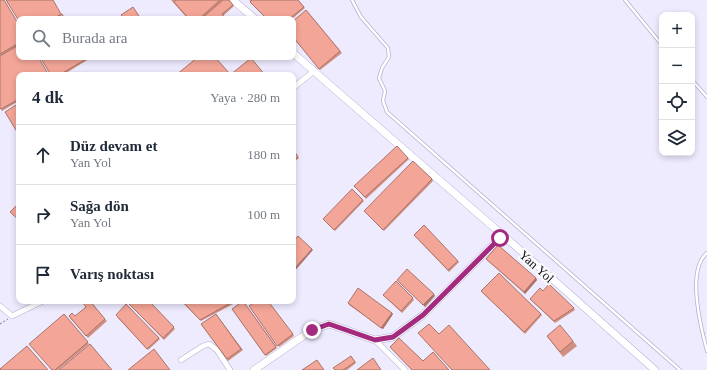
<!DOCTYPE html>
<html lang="tr">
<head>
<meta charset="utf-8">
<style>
	:root { --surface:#fff; --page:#f6f6f7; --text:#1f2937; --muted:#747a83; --line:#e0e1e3 }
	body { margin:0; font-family:"Times New Roman",serif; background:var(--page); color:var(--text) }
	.controls { position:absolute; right:12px; top:12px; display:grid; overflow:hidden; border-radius:8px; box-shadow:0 2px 6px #0003 }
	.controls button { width:36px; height:36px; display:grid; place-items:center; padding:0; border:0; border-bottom:1px solid var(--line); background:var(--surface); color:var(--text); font:20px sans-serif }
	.stop { position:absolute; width:12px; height:12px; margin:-9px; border:3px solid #a42a7f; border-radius:50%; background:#fff }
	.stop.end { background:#a42a7f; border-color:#fff; box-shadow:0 1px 4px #0008 }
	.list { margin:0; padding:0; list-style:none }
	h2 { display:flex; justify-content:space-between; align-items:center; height:52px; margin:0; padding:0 16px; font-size:17px }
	h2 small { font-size:13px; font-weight:400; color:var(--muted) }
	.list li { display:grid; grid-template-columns:26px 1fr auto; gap:12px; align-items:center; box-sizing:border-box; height:60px; padding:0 16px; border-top:1px solid var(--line) }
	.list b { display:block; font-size:15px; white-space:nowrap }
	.list p { margin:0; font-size:13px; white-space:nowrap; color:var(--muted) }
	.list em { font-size:13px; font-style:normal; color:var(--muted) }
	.icon { flex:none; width:22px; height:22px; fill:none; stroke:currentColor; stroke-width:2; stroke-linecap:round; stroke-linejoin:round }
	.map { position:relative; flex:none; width:707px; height:370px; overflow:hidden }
	.search { position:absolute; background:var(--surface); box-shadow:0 2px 6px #0003; left:16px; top:16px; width:280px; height:44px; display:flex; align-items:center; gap:10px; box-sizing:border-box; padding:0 14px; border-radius:8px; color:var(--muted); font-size:15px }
	.panel { position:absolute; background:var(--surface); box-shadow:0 2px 6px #0003; left:16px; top:72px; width:280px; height:232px; border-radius:8px }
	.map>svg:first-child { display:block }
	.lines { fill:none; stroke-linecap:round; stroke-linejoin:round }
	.service-casing { stroke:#b5afcf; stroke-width:4 }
	.minor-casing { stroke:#b5afcf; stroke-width:6 }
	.tertiary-casing { stroke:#b5afcf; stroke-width:8 }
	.path { stroke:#787584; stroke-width:1; stroke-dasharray:2 2; stroke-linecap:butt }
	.service { stroke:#fff; stroke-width:2.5 }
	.minor { stroke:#fff; stroke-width:5 }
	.tertiary { stroke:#fff; stroke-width:7 }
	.wall { fill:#d18f82 }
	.shaded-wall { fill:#aa746a }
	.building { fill:#f3a697; stroke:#aa746a }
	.route { stroke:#a42a7f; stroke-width:5 }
	.labels { text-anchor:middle; stroke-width:4; stroke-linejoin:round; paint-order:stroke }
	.street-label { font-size:13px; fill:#14121d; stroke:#fbfbfb }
</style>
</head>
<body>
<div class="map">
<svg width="707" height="370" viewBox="0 0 707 370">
	<rect width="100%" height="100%" fill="#eeebff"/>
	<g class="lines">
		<defs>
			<g id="service">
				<polyline points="352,0 361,17 388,48 389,57 382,68 379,78 385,91 383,101 387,112 680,370"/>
				<polyline points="625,0 662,45"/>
				<polyline points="692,80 707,97"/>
				<path d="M 707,253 C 686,270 701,328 707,351"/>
			</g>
			<g id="minor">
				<polyline points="293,88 314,71"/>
				<polyline points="0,306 12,316 43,301"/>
				<polyline points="375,340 405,370"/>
				<polyline points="181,360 203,346 209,344 217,350 230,370"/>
			</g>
			<g id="tertiary">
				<polyline points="233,0 255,19"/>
				<polyline points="293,53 506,238"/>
				<polyline points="254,370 312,330 329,324 375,340 393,337 423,315 500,238 506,238 512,243 655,370"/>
			</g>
		</defs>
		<use href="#service" class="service-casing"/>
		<use href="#minor" class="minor-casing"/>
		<use href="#tertiary" class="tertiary-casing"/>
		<polyline class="path" points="0,324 8,319"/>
		<use href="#service" class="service"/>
		<use href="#minor" class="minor"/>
		<use href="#tertiary" class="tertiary"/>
	</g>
	<g class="wall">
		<polygon points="171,0 229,0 234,6 223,16 226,19 188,19"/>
		<polygon points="249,0 298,0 305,8 292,19 267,19"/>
		<polygon points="306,10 342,53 320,70 293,37"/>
		<polygon points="19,24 19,101 2,111 0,108 1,56 0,54"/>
		<polygon points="87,57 89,59 63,75 51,75"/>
		<polygon points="293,149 299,158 293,163"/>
		<polygon points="408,158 409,159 366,199 355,187"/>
		<polygon points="432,179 433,181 384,231 364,211"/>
		<polygon points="363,200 364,201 335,231 323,219"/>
		<polygon points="414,235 458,261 459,262 449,272"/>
		<polygon points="486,259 536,278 537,280 525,294"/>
		<polygon points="481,291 541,314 542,315 525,334"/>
		<polygon points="543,291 574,308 575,310 555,323 530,299"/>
		<polygon points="383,295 413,298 414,300 402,313"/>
		<polygon points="126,301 149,301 175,329 164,340"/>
		<polygon points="181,301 239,301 201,321"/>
		<polygon points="243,301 277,348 266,356 232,309"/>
		<polygon points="348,303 392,313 393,314 383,329 349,305"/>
		<polygon points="249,306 293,334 294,336 279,347"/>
		<polygon points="64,314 89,344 58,370 52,370"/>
		<polygon points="216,314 243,350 228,361 201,324"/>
		<polygon points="117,317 159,338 160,339 148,350"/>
		<polygon points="70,318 105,319 107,321 88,338"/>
		<polygon points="547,336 573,341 577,346 563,357"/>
		<polygon points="351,356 356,363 347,370 335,370"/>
	</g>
	<g class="shaded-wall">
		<polygon points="312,249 313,250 293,273 293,270"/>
		<polygon points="536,278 537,280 525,294 524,292"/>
		<polygon points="434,294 435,296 425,307 423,305"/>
		<polygon points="392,313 393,314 383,329 381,328"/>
	</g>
	<g class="building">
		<polygon points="0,0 4,0 19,25 19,43 0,54"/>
		<polygon points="6,0 53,0 61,14 53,19 19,19 19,21"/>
		<polygon points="176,0 220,0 199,19 189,19 174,2"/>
		<polygon points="223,0 229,0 233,5 222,14 226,19 201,19"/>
		<polygon points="252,0 298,0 304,7 289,19 267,19 250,2"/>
		<polygon points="133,7 141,19 124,19 121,15"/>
		<polygon points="306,10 340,51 319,69 293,37 293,21"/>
		<polygon points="62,14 65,19 54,19"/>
		<polygon points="19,45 19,57 38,57 49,75 19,75 19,99 1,109 0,108 0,56"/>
		<polygon points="40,57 87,57 88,58 59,75 51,75"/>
		<polygon points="198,57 215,57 229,73 226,75 176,75"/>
		<polygon points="251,58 265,75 230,75"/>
		<polygon points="19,103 19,135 5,112"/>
		<polygon points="397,146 408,158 365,197 354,186"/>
		<polygon points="293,149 298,157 293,160"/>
		<polygon points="413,161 432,179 383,230 364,211"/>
		<polygon points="352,189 363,200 334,230 323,219"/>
		<polygon points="19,203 19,220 10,212"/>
		<polygon points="424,225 458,261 448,270 414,235"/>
		<polygon points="298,236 312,249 293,270 293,242"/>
		<polygon points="498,245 536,278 524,292 486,259"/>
		<polygon points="407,269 434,294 423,305 397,280"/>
		<polygon points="499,273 541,314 524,332 481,291"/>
		<polygon points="396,281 413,298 401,311 383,295"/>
		<polygon points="549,284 574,308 554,321 530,299 540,288 543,291"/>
		<polygon points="358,288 392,313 381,328 348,303"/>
		<polygon points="86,301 90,301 105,319 86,336 69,316 72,313 75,316 86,307 83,303"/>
		<polygon points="126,301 149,301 174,327 163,338"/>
		<polygon points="182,301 234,301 200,320"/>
		<polygon points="243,301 276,347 265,355 232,309"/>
		<polygon points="256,301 268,301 293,334 277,346 249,306"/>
		<polygon points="126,304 159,338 147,349 116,315"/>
		<polygon points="64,314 88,342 55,370 52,370 29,344"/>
		<polygon points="216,314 241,349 227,359 201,324"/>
		<polygon points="429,324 439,334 449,325 490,370 452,370 418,333"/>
		<polygon points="560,325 573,341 560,352 547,336"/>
		<polygon points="399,338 423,361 433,352 449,370 412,370 390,347"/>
		<polygon points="90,344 112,370 59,370"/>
		<polygon points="27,346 48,370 0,370 0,369"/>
		<polygon points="154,349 170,370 128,370"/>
		<polygon points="351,356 355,362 343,370 335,370 333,368"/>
		<polygon points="373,358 381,370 357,370"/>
		<polygon points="317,360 324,370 302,370"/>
	</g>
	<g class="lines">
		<polyline class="route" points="312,330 329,324 375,340 393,337 423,315 500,238"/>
	</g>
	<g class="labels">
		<g class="street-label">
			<text transform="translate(537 266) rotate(42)" y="5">Yan Yol</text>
		</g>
	</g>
</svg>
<div class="controls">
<button>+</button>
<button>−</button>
<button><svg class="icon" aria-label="locate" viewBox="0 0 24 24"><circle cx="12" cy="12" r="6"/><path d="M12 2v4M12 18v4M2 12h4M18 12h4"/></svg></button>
<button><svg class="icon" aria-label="layers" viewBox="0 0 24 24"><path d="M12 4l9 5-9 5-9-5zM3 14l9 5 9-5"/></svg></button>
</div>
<div class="stop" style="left:500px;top:238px"></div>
<div class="stop end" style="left:312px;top:330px"></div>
<div class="search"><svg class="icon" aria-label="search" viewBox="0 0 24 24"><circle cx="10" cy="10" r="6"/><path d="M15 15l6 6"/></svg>Burada ara</div>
<section class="panel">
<h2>4 dk<small>Yaya · 280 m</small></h2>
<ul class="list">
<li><svg class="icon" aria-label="ahead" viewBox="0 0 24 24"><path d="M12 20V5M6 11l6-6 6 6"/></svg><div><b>Düz devam et</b><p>Yan Yol</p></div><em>180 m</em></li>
<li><svg class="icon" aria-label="right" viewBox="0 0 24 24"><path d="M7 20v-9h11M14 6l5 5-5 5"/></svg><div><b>Sağa dön</b><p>Yan Yol</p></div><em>100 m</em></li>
<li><svg class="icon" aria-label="arrive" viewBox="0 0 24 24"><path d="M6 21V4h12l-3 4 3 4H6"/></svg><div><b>Varış noktası</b></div></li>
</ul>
</section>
</div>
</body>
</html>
